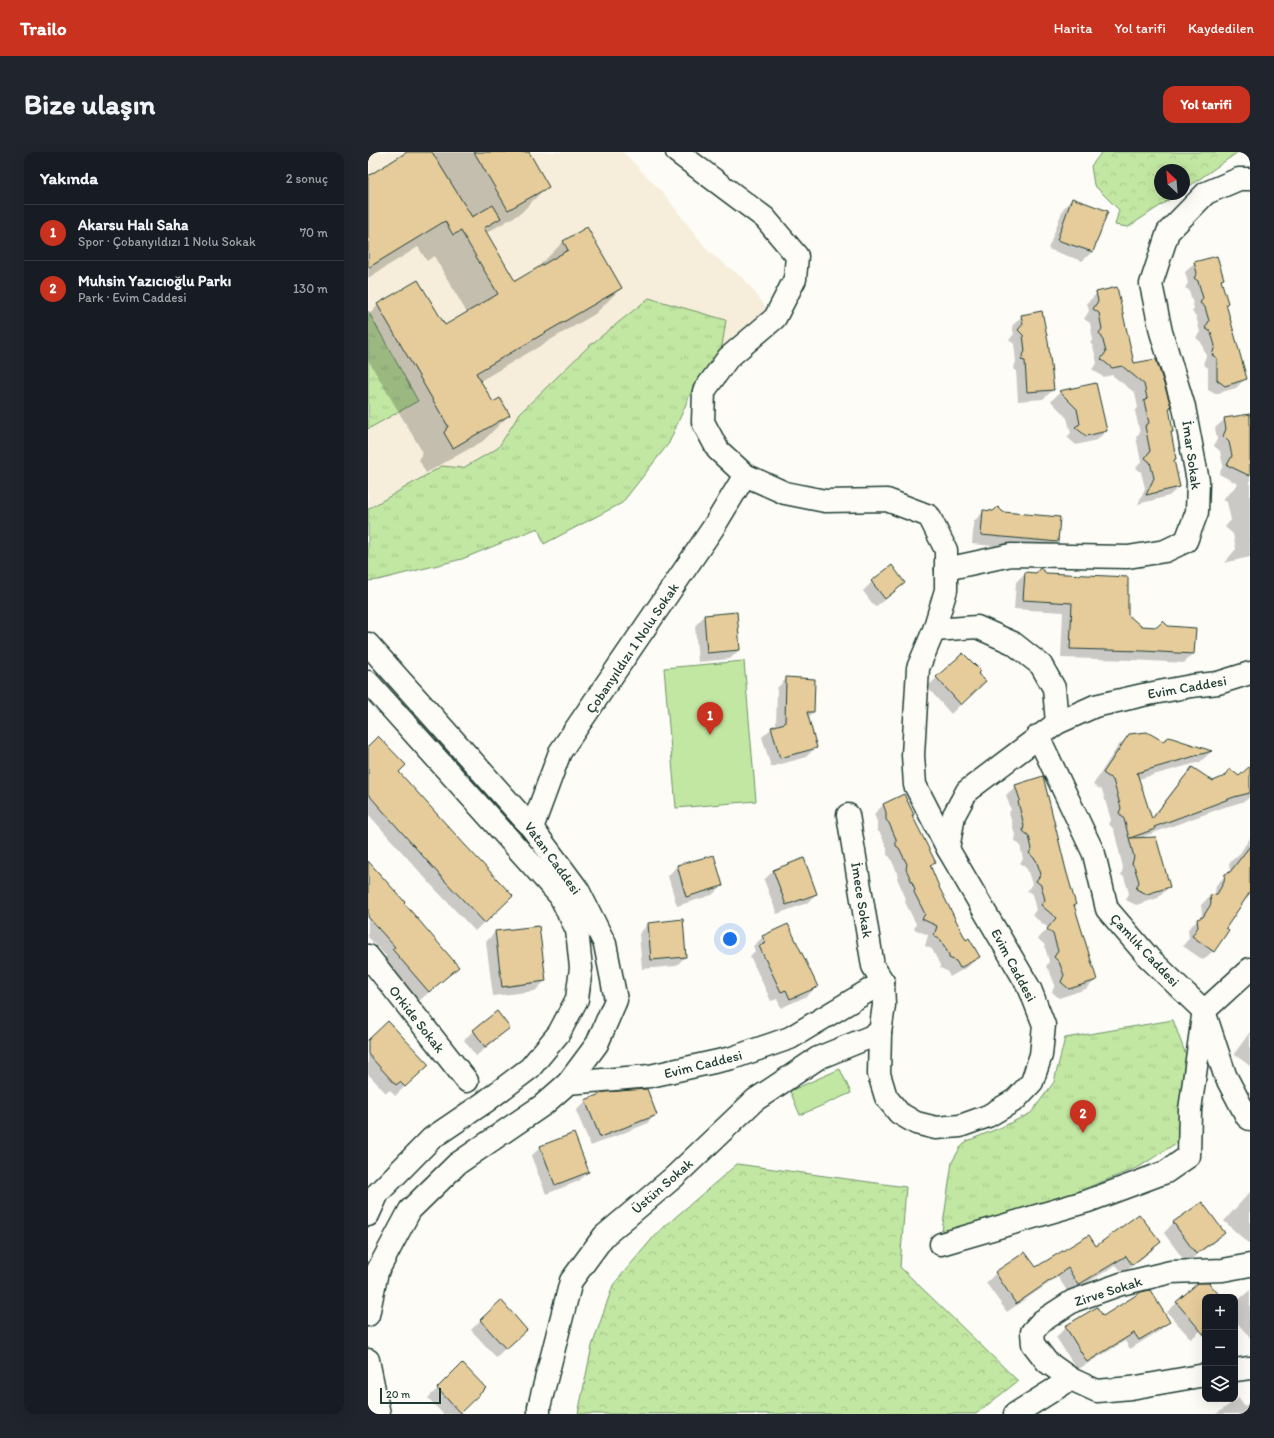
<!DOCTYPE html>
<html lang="tr">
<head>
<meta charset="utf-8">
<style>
	:root { --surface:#171b24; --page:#20242c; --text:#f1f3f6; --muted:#9ea1a6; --line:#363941; --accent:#c8321e }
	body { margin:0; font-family:Itim,sans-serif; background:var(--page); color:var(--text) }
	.controls { position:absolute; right:12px; bottom:12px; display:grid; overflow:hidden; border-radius:8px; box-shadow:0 4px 16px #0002 }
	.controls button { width:36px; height:36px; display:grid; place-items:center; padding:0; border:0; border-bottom:1px solid var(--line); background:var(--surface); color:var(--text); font:20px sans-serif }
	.compass { position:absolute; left:786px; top:12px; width:36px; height:36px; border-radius:50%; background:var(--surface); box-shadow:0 4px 16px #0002; rotate:334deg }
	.scale { position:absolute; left:12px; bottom:10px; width:61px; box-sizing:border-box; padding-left:4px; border:2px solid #1f3d34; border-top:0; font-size:11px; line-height:14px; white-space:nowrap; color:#1f3d34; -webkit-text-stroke:3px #fdfcf7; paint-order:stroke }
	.you { position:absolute; left:362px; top:787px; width:14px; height:14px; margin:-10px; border:3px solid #fff; border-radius:50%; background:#1a73e8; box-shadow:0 0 0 6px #1a73e833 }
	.badge { display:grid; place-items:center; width:26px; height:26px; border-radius:50%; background:var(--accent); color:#fff; font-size:13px; font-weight:700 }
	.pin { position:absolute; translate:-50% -33px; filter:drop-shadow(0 1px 2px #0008) }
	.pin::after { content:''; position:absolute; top:21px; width:14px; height:12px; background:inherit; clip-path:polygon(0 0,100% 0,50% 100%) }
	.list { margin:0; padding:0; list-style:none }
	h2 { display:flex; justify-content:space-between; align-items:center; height:52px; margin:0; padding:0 16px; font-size:17px }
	h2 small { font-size:13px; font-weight:400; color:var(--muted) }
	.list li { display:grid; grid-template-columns:26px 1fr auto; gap:12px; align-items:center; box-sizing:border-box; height:56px; padding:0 16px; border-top:1px solid var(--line) }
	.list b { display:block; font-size:15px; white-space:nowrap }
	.list p { margin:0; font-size:13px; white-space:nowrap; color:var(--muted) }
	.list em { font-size:13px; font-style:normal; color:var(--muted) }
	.icon { flex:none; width:22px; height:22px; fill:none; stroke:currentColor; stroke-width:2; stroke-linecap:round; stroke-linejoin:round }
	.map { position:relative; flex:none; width:882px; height:1262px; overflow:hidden; border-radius:12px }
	header { display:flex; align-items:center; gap:24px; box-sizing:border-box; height:56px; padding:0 20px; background:var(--accent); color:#fff }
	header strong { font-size:19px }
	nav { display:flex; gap:22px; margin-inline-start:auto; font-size:14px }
	.intro { display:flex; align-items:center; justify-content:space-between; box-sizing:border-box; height:96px; padding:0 24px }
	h1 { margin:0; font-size:28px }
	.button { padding:10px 18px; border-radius:12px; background:var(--accent); color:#fff; font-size:14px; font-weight:700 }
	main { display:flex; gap:24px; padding:0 24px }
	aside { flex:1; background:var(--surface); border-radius:12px; box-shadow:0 4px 16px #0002 }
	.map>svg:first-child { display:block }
	.built { fill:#f6eedb }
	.grass { fill:url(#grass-tufts); stroke:#70926b }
	.forest { fill:url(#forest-crowns); stroke:#70926b }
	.garden { fill:#c2e7a2; stroke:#70926b }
	.shadow { fill:#0003 }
	.building { fill:#e6cc9b; stroke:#1f3d34 }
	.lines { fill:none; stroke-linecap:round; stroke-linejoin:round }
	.minor-casing { stroke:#1f3d34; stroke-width:25 }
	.minor { stroke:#fdfcf7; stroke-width:22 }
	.labels { text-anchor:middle; stroke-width:3.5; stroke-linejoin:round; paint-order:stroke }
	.street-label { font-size:14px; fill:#1f3d34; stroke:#fdfcf7 }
</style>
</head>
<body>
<header>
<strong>Trailo</strong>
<nav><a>Harita</a><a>Yol tarifi</a><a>Kaydedilen</a></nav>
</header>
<div class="intro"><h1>Bize ulaşın</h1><a class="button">Yol tarifi</a></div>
<main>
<aside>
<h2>Yakında<small>2 sonuç</small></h2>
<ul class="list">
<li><span class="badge">1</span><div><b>Akarsu Halı Saha</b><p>Spor · Çobanyıldızı 1 Nolu Sokak</p></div><em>70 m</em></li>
<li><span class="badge">2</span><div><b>Muhsin Yazıcıoğlu Parkı</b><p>Park · Evim Caddesi</p></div><em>130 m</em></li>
</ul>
</aside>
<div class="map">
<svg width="882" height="1262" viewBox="0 0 882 1262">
	<defs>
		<pattern id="grass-tufts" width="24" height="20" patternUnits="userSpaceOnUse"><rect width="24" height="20" fill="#c2e7a2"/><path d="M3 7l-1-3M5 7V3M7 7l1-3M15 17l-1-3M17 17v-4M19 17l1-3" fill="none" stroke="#a6c78c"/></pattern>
		<pattern id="forest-crowns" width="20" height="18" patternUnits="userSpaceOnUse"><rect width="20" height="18" fill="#c2e7a2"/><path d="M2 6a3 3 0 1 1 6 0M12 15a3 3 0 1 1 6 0" fill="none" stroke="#a6c78c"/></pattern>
	</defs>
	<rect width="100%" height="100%" fill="#fdfcf7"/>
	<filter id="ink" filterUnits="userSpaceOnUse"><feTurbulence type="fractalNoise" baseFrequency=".025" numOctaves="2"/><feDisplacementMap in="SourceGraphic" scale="8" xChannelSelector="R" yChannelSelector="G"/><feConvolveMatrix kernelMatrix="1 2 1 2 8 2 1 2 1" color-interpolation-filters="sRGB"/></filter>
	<g filter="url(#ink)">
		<polygon class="built" points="0,0 255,0 296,42 342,101 376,127 401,159 353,201 325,236 301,291 254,351 176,392 170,376 94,407 10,428 0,429"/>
		<g class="grass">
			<polygon points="281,146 358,168 353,201 325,236 301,291 254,351 176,392 170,376 94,407 10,428 0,429 0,357 74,314 95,316 130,296 152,261 221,194"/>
			<polygon points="0,159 50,249 0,277"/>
			<polygon points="805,868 819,906 813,988 771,1015 663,1058 573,1086 584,1010 592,996 599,989 634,975 663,961 686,930 697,886"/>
		</g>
		<g class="forest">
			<polygon points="734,0 870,0 816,38 816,18 792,18 792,42 810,42 760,75 747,73 751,58 726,33 723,14"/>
			<polygon points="369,1012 538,1035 532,1115 650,1229 608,1262 210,1262 224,1194 245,1133 289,1081"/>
		</g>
		<g class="garden">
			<polygon points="376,509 388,649 308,656 296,516"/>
			<polygon points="472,917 483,941 432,963 422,939"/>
		</g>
		<g class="shadow">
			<polygon points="41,0 63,0 64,2 66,0 159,0 179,34 153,61 118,81 147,130 170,117 169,116 195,90 253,136 227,162 112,229 125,252 141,263 115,289 58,321 51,308 55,301 0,208 0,163 10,153 76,174 99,161 66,104 59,109 50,95 0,126 0,25"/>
			<polygon points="704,47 739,59 724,100 714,109 680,97 695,57"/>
			<polygon points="827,111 855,126 852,129 857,153 878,226 868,236 847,242 840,238 840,216 835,212 838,204 833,190 828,186 832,180 828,164 824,160 826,156 821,138 817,136 820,131 817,120"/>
			<polygon points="729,141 765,212 800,256 804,279 802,281 805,309 811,335 801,344 770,352 777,336 773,320 768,316 773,310 768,285 772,281 767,259 770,256 767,241 744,223 735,225 724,217 729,211 725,194 722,191 725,187 722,171 716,167 721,159 719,151"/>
			<polygon points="654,164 685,238 675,247 650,249 648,219 645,217 648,210 646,192 641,188 646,182 644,174"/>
			<polygon points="692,240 738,279 729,288 708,293 699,285 703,281 699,266 683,249"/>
			<polygon points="857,267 882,271 882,405 856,411 868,397 865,382 857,375 863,368 859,350 855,347 870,332 851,322 855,314 852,299 846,294 849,287 847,276"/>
			<polygon points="616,359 634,361 689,389 679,399 604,392 606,369"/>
			<polygon points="657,421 677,422 759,463 773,475 827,477 825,502 816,511 765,508 693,506 695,460 646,457 648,430"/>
			<polygon points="504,430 536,431 527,440 507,455 495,439"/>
			<polygon points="336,464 371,498 362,507 330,510 327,474"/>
			<polygon points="588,508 609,522 616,529 583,562 559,535"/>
			<polygon points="419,526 445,560 439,566 448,595 438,605 403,615 394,585 404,576 408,574 409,536"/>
			<polygon points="761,583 795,590 801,586 843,600 832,610 771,627 783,667 813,628 824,617 845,630 854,626 862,619 871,625 882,615 882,645 877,649 854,656 777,684 775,686 801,735 790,746 768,753 758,748 761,741 756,725 753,723 755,716 746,678 741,672 743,668 734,638 725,633 750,594"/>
			<polygon points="0,596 29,620 134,753 107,779 67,737 0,662"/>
			<polygon points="648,634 697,718 707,752 705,755 728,828 718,837 691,846 684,840 687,833 682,820 678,815 681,809 676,792 670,787 680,776 664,763 668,758 664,742 659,739 664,732 659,717 652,711 655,707 652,693 646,688 647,683 641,660 643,658 638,643"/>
			<polygon points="536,643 545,662 543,664 567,711 562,715 571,737 598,789 610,805 601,814 582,825 579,819 572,816 572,813 564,797 557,794 560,783 546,777 548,772 537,750 538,747 529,726 530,722 522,705 519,703 519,696 512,681 509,678 509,670 506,662 515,653"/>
			<polygon points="882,686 882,734 845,799 835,808 815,794 821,786 820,777 831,767 834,762 833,753 842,744 845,743 847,741 848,733 862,719 861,711 872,701"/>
			<polygon points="0,711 90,815 51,849 15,807 18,804 0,785"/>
			<polygon points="309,714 354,734 344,743 309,754 300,724"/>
			<polygon points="405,719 448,742 439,751 409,762 396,728"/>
			<polygon points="280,772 317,805 308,814 274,817 271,782"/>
			<polygon points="127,780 177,829 167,839 125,844 118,790"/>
			<polygon points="395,785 448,835 439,844 413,856 409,847 403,849 382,804 387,799 385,794"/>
			<polygon points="129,861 140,876 131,885 108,904 96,888 105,879"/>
			<polygon points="882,880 882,914 866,902"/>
			<polygon points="0,889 50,922 27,944 22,938 18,941 0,922"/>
			<polygon points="218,949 288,963 278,972 223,994 208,959"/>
			<polygon points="173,995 220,1020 211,1029 178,1042 163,1004"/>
			<polygon points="882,1040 882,1093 856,1069"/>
			<polygon points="833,1051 855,1081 846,1090 818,1111 796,1081 805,1071"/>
			<polygon points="792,1090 782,1100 755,1121 748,1113 701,1142 690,1125 639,1160 618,1131 628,1121 657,1101 668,1116 728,1096"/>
			<polygon points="830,1132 852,1145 837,1145 837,1175 823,1187 799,1160"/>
			<polygon points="882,1138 882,1186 867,1168 867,1151"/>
			<polygon points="729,1156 734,1165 800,1170 791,1179 762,1197 757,1189 709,1218 688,1185 698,1175"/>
			<polygon points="113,1168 148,1187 128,1205 103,1178"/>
			<polygon points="94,1213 117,1236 90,1262 75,1262 60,1246"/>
			<polygon points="871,1246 877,1254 882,1251 882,1262 848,1262"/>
		</g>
		<g class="building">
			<polygon points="39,0 64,0 104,65 125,53 133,66 116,76 147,129 200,98 195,89 219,75 254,136 108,221 125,250 132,246 142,263 85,296 76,281 80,274 9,152 50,128 77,173 130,142 93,79 85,83 77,69 0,116 0,24"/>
			<polygon points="106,0 161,0 181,35 140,58"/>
			<polygon points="704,46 740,59 725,100 689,88"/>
			<polygon points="849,104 856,127 853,128 860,151 858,152 879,227 857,234 849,228 849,206 844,203 847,194 843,180 837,176 841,169 837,155 832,151 835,146 830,129 826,126 829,121 826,110"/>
			<polygon points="749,135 766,211 788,207 803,254 801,255 805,280 803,280 808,307 806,308 812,335 778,343 786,326 782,310 777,306 782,299 777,274 781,271 776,249 779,246 776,232 754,214 744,216 733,207 738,200 734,185 731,181 734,177 731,161 725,157 730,149 728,140"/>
			<polygon points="674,159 680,189 686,238 659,240 657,209 653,208 657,199 655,183 650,178 655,172 653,163"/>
			<polygon points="728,231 739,279 718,284 707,275 712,272 709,257 691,239"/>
			<polygon points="882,262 882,324 859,313 864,304 861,290 855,284 858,277 856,266"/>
			<polygon points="630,355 635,360 692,365 690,390 613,383 615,358 625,359"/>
			<polygon points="524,413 537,431 517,447 503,429"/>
			<polygon points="672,416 678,421 760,425 760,463 773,474 789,475 795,469 800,474 828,476 826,502 775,499 702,497 704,451 655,448 657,420 668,421"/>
			<polygon points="369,460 372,498 339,501 336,463"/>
			<polygon points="595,501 613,519 610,522 618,529 593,553 568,525"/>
			<polygon points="418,525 447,527 446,560 439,560 449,596 412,606 403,575 417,571"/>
			<polygon points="779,580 795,589 801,585 844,599 769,621 784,667 824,615 845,629 857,624 862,617 871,624 882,614 882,641 866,645 786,675 787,677 762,686 788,685 802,735 779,742 768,737 771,730 766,714 764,712 766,705 756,667 751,661 753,656 745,628 735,621 761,582"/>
			<polygon points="10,584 38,613 31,620 97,693 145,744 117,771 76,728 0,642 0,594"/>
			<polygon points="675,624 698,718 708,753 706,753 729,828 701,837 693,830 696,823 691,810 686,805 690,799 685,782 679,777 688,766 673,753 677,748 673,733 668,729 673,722 668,708 661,701 664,697 661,684 655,679 656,673 650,650 652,648 647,633"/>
			<polygon points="536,642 546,663 544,663 568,711 562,713 572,737 598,788 601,786 612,805 592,816 588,809 581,806 581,803 573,788 566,784 569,774 554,767 557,762 546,740 547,737 538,717 539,712 531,696 528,694 528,687 521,671 518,668 518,660 515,652"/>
			<polygon points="882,694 882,740 858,776 861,778 846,800 824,784 830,775 829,767 835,765 843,752 842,743 849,742 856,730 857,722 862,720"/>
			<polygon points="346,703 355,734 318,745 309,713"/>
			<polygon points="436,706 449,742 418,753 405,718"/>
			<polygon points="0,709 37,750 36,751 91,815 61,840 24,797 27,795 0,765"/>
			<polygon points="315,767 318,805 283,808 280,771"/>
			<polygon points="420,772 450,835 422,847 418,838 413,840 391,794 398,791 394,784"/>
			<polygon points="171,774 178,829 134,835 127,779"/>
			<polygon points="129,859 142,876 117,895 105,878"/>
			<polygon points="20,869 61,913 37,935 32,930 28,933 0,902 0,888"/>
			<polygon points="279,937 289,963 232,985 217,948 237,940"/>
			<polygon points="206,981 221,1020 187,1033 172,994"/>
			<polygon points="834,1050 857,1081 828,1102 805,1070"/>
			<polygon points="771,1062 793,1090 764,1113 758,1104 710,1133 700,1116 648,1152 627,1120 657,1100 668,1115 721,1083 728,1094"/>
			<polygon points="830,1131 841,1131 853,1145 837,1145 837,1184 808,1150"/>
			<polygon points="782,1138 802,1170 771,1188 766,1181 719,1210 697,1174 729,1155 735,1164 773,1140"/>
			<polygon points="133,1148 159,1178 138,1197 112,1168"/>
			<polygon points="94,1211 118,1236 92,1261 69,1236"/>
		</g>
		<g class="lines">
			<defs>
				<g id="minor">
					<polyline points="309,0 397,66 429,104 427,127 407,166 360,206 336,239 335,270 350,298 377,323 417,341 457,349 519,348 561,364 578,398 578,438 566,478 550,516 545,603 547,633 580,697 662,837 676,873 673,903 664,930 647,948 620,964 592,974 568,976 548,971 531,961 518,945 511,922 512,881 516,853 515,830"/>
					<polyline points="578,417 643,403 760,405 797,399 818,389 829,360 830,329 816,255 793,180 783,132 800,80 838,41 871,27 882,27"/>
					<polyline points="566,478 609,475 645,491 673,513 686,536 689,571"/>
					<polyline points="0,492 164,676 210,738 237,792 248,848 229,892 200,931 175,953 89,1012 42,1058 9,1120 0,1163"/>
					<polyline points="0,530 192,744 209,778 213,816 209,847 191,881 162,916 117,950 64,986 10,1041 0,1063"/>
					<polyline points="670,584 726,702 739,757 781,806 836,859 857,923 879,965 882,967"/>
					<polyline points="480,663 505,814 515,830"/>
					<polyline points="164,676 192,600 345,376 377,323"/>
					<polyline points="580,697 586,663 599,639 689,571 727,554 775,543 823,534 850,531 882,521"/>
					<polyline points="0,804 99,929"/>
					<polyline points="836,859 882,817"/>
					<polyline points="200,931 282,924 364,906 422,886 515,830"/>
					<polyline points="573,1092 720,1049 798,1020 821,1004 822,958 835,864"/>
					<polyline points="0,1208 11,1262"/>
					<polyline points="867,1218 882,1216"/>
					<polyline points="837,1223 763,1236 729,1239 703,1227 679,1210 665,1192 664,1180 674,1169 705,1149 753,1132 803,1120 855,1118 882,1113"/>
					<polyline points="171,1262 171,1255 203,1129 236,1084 306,1025 387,948 450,906 512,881"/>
					<polyline points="647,1262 703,1227"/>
				</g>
			</defs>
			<use href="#minor" class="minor-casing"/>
			<use href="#minor" class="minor"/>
		</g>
	</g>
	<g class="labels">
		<g class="street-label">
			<text transform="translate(824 303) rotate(82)" y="5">İmar Sokak</text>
			<text transform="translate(264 496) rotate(-56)" y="5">Çobanyıldızı 1 Nolu Sokak</text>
			<text transform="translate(819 535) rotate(-10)" y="5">Evim Caddesi</text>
			<text transform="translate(185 706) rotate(54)" y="5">Vatan Caddesi</text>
			<text transform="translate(494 748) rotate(81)" y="5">İmece Sokak</text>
			<text transform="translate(777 798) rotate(47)" y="5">Çamlık Caddesi</text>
			<text transform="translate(646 813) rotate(62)" y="5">Evim Caddesi</text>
			<text transform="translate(49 867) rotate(52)" y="5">Orkide Sokak</text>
			<text transform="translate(335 912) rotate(-14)" y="5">Evim Caddesi</text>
			<text transform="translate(294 1034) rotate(-41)" y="5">Üstün Sokak</text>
			<text transform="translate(740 1139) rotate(-18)" y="5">Zirve Sokak</text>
		</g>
	</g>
</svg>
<div class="controls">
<button>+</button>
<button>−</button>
<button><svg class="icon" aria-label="layers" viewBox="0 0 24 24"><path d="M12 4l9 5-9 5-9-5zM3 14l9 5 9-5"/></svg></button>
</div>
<svg class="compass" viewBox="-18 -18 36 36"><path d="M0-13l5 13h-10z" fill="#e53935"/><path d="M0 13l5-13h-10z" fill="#9ea1a6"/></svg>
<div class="scale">20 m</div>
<div class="you"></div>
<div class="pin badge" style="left:342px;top:583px">1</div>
<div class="pin badge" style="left:715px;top:981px">2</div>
</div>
</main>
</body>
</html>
